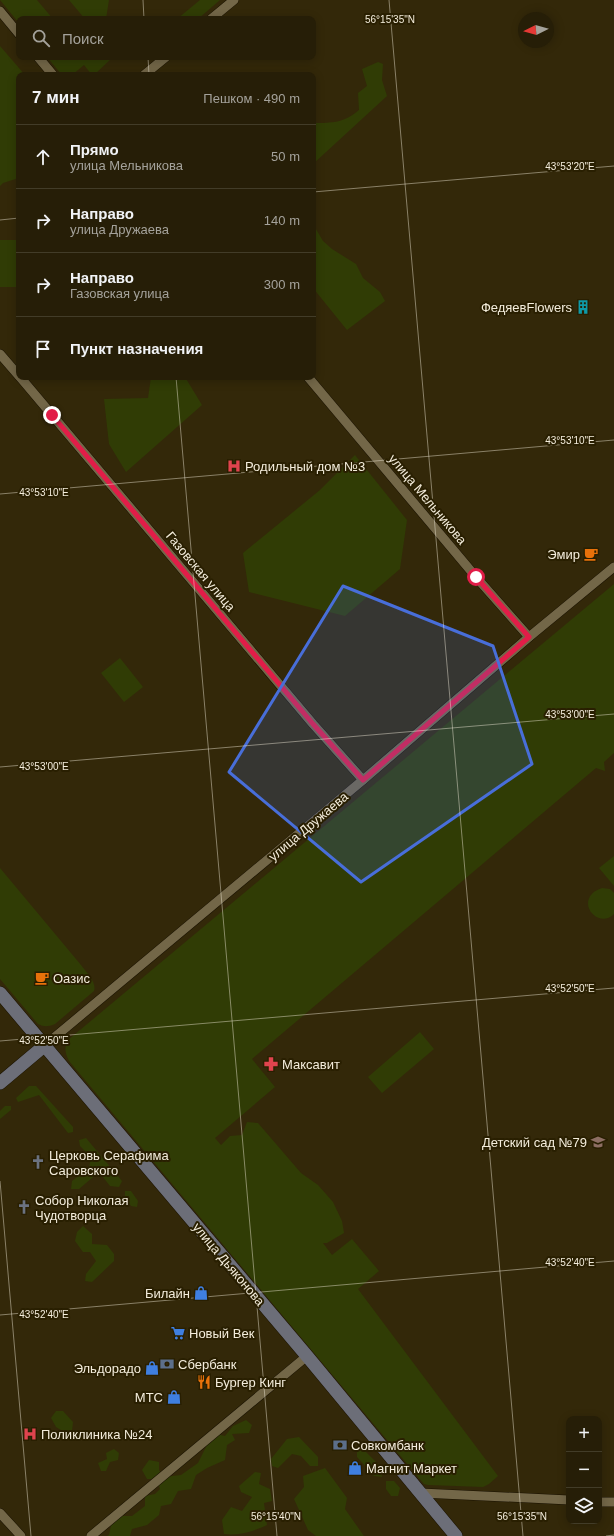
<!DOCTYPE html>
<html lang="ru">
<head>
<meta charset="utf-8">
<style>
	:root { --surface:#261e07; --page:#322b15; --text:#f1f3f6; --muted:#a4a29b; --line:#423c28 }
	body { margin:0; font-family:Arial,sans-serif; background:var(--page); color:var(--text) }
	.controls { position:absolute; right:12px; bottom:12px; display:grid; overflow:hidden; border-radius:8px; box-shadow:0 2px 10px #0003 }
	.controls button { width:36px; height:36px; display:grid; place-items:center; padding:0; border:0; border-bottom:1px solid var(--line); background:var(--surface); color:var(--text); font:20px sans-serif }
	.compass { position:absolute; left:518px; top:12px; width:36px; height:36px; border-radius:50%; background:var(--surface); box-shadow:0 2px 10px #0003; rotate:265deg }
	.stop { position:absolute; width:12px; height:12px; margin:-9px; border:3px solid #e11d48; border-radius:50%; background:#fff }
	.stop.end { background:#e11d48; border-color:#fff; box-shadow:0 1px 4px #0008 }
	.list { margin:0; padding:0; list-style:none }
	h2 { display:flex; justify-content:space-between; align-items:center; height:52px; margin:0; padding:0 16px; font-size:17px }
	h2 small { font-size:13px; font-weight:400; color:var(--muted) }
	.list li { display:grid; grid-template-columns:26px 1fr auto; gap:12px; align-items:center; box-sizing:border-box; height:64px; padding:0 16px; border-top:1px solid var(--line) }
	.list b { display:block; font-size:15px; white-space:nowrap }
	.list p { margin:0; font-size:13px; white-space:nowrap; color:var(--muted) }
	.list em { font-size:13px; font-style:normal; color:var(--muted) }
	.icon { flex:none; width:22px; height:22px; fill:none; stroke:currentColor; stroke-width:2; stroke-linecap:round; stroke-linejoin:round }
	.map { position:relative; flex:none; width:614px; height:1536px; overflow:hidden }
	.search { position:absolute; background:var(--surface); box-shadow:0 2px 10px #0003; left:16px; top:16px; width:300px; height:44px; display:flex; align-items:center; gap:10px; box-sizing:border-box; padding:0 14px; border-radius:8px; color:var(--muted); font-size:15px }
	.panel { position:absolute; background:var(--surface); box-shadow:0 2px 10px #0003; left:16px; top:72px; width:300px; height:308px; border-radius:8px }
	.map>svg:first-child { display:block }
	.green { fill:#303c05 }
	.lines { fill:none; stroke-linecap:round; stroke-linejoin:round }
	.street-casing { stroke:#191100; stroke-width:10 }
	.secondary-casing { stroke:#191100; stroke-width:14 }
	.street { stroke:#736748; stroke-width:9 }
	.secondary { stroke:#6c6e78; stroke-width:13 }
	.route { stroke:#e11d48; stroke-width:5 }
	.marked { fill:#486ed9; fill-opacity:0.2; stroke:#486ed9; stroke-width:3; stroke-linejoin:round }
	.ticks { fill:none; stroke:#f4eddc; stroke-width:1; stroke-opacity:0.45 }
	.labels { text-anchor:middle; stroke-width:4; stroke-linejoin:round; paint-order:stroke }
	.poi-label { font-size:13px; fill:#f4eddc; stroke:#291f01; text-anchor:start }
	.street-label { font-size:13px; fill:#f4eddc; stroke:#291f01 }
	.ticks-label { font-size:10px; text-anchor:middle; fill:#f4eddc; stroke:#291f01; stroke-width:4; stroke-linejoin:round; paint-order:stroke }
</style>
</head>
<body>
<div class="map">
<svg width="614" height="1536" viewBox="0 0 614 1536">
	<rect width="100%" height="100%" fill="#332809"/>
	<g class="green">
		<polygon points="0,0 37,0 53,19 19,19 19,23"/>
		<polygon points="69,0 109,0 106,19 85,19"/>
		<polygon points="200,0 220,0 198,19 177,19"/>
		<polygon points="0,46 25,75 19,75 19,178 3,183 0,186"/>
		<polygon points="47,57 84,57 87,60 91,57 113,57 94,75 92,75 84,65 72,75 62,75"/>
		<path d="M 378,62 L 383,64 L 382,80 L 387,96 L 313,164 L 313,123 C 332,123 344,123 359,110 L 358,93 L 367,86 L 362,69 Z"/>
		<polygon points="313,224 323,241 332,249 356,264 363,278 380,292 385,301 347,330 313,288"/>
		<rect x="0" y="240" width="19" height="47"/>
		<polygon points="151,377 185,377 202,405 126,472 109,444 104,399 148,398"/>
		<polygon points="355,455 407,520 400,569 345,616 249,592 243,553 320,490"/>
		<path d="M 614,584 L 614,753 L 604,762 L 605,771 L 596,768 L 252,1059 L 275,1087 L 215,1138 L 221,1145 L 230,1136 L 242,1135 L 247,1122 L 258,1123 L 301,1173 L 318,1185 L 333,1202 L 342,1221 L 344,1233 L 327,1243 L 323,1243 L 332,1255 L 352,1239 L 379,1271 L 358,1289 L 498,1476 L 489,1484 L 483,1487 L 428,1485 L 424,1484 L 69,1061 C 65,1053 64,1048 68,1040 Z"/>
		<polygon points="120,658 143,687 124,702 101,673"/>
		<polygon points="614,856 614,886 599,868"/>
		<path d="M 0,868 L 81,965 C 86,972 97,982 94,991 L 55,1024 C 48,1027 44,1027 38,1024 L 0,979 Z"/>
		<path d="M 602,888 L 610,889 L 614,893 L 614,914 C 597,931 572,898 602,888 Z"/>
		<polygon points="420,1032 434,1049 382,1093 368,1077"/>
		<polygon points="29,1086 36,1086 73,1127 73,1132 68,1133 39,1095 18,1102 16,1098"/>
		<polygon points="5,1106 11,1106 11,1110 0,1119 0,1111"/>
		<polygon points="86,1138 122,1181 119,1187 110,1186 99,1172 79,1189 71,1189 72,1181 89,1168 91,1157 80,1146 79,1140"/>
		<polygon points="125,1191 131,1191 138,1201 137,1207 131,1206 125,1198"/>
		<polygon points="83,1226 92,1234 92,1244 107,1245 114,1254 114,1261 92,1282 85,1281 86,1274 96,1261 90,1252 83,1252 75,1241 77,1232"/>
		<polygon points="56,1411 63,1411 73,1422 72,1431 64,1432 56,1427 51,1418"/>
		<polygon points="246,1420 252,1425 249,1433 232,1434 235,1440 227,1445 225,1460 207,1468 196,1475 191,1489 178,1491 171,1504 161,1506 159,1515 147,1525 132,1529 130,1536 107,1536 109,1535 112,1521 120,1516 132,1516 145,1506 145,1496 155,1494 160,1489 157,1479 147,1479 142,1470 149,1460 159,1462 159,1470 164,1477 181,1475 198,1463 209,1441 216,1434 225,1436 233,1426"/>
		<polygon points="299,1437 318,1457 318,1466 310,1466 301,1456 292,1454 278,1468 272,1466 271,1459 287,1439"/>
		<polygon points="114,1449 119,1453 118,1460 110,1462 106,1471 101,1471 98,1463 107,1459 106,1453"/>
		<polygon points="357,1450 364,1450 381,1467 382,1477 374,1476 357,1457"/>
		<polygon points="325,1468 347,1498 345,1509 364,1536 365,1536 316,1536 308,1530 294,1499 304,1487 303,1476"/>
		<path d="M 255,1472 L 261,1473 L 259,1484 L 270,1489 L 272,1501 L 264,1503 L 267,1525 C 255,1531 238,1536 224,1534 L 222,1520 L 231,1507 L 242,1511 L 252,1497 L 241,1492 L 239,1486 Z"/>
		<polygon points="386,1481 394,1481 400,1488 398,1496 391,1496 386,1489"/>
	</g>
	<g class="lines">
		<defs>
			<g id="street">
				<polyline points="0,11 19,34"/>
				<polyline points="211,19 234,0"/>
				<polyline points="38,57 53,75"/>
				<polyline points="144,75 166,57"/>
				<polyline points="0,354 19,376"/>
				<polyline points="20,377 313,724 363,780"/>
				<polyline points="308,377 476,577 529,637"/>
				<polyline points="44,1046 363,780 529,637 614,567"/>
				<polyline points="421,1493 569,1500"/>
				<polyline points="599,1502 614,1502"/>
				<polyline points="0,1513 21,1536"/>
				<polyline points="91,1536 307,1356"/>
			</g>
			<g id="secondary">
				<polyline points="0,993 307,1356 456,1536"/>
				<polyline points="0,1083 44,1046"/>
			</g>
		</defs>
		<use href="#street" class="street-casing"/>
		<use href="#secondary" class="secondary-casing"/>
		<use href="#street" class="street"/>
		<use href="#secondary" class="secondary"/>
	</g>
	<g class="lines">
		<polyline class="route" points="52,415 313,724 363,780 529,637 476,577"/>
	</g>
	<path class="marked" d="M 343,586 L 493,646 L 532,764 L 361,882 L 229,772 Z"/>
	<path class="ticks" d="M 143,0 L 144,19M 389,0 L 523,1536M 148,57 L 149,75M 313,192 L 614,166M 0,220 L 19,218M 176,377 L 277,1536M 0,494 L 614,440M 0,767 L 614,714M 0,1041 L 614,988M 0,1181 L 31,1536M 0,1315 L 614,1261M 606,1536 L 614,1535"/>
	<defs>
		<symbol id="building-bare" viewBox="-9 -9 18 18"><path d="M-4-6H4V6H1V3H-1V6H-4ZM-2.5-4.3h1.7v1.8h-1.7ZM.8-4.3h1.7v1.8H.8ZM-2.5-1h1.7V.8h-1.7ZM.8-1h1.7V.8H.8Z" fill="#0f9aa8" stroke="#291f01" stroke-width="2.5" paint-order="stroke"/></symbol>
		<symbol id="hospital-bare" viewBox="-9 -9 18 18"><path d="M-5-5h3v3.5h4V-5h3V5h-3V1.5h-4V5h-3Z" fill="#e0444e" stroke="#291f01" stroke-width="2.5" paint-order="stroke"/></symbol>
		<symbol id="cafe-bare" viewBox="-9 -9 18 18"><path d="M-5.5-4.5H6V0H3Q3 3.5 0 3.5H-2.5Q-5.5 3.5-5.5 0ZM3-3.2v2h1.7v-2ZM-6 4.5H4V6H-6Z" fill="#e8710a" stroke="#291f01" stroke-width="2.5" paint-order="stroke"/></symbol>
		<symbol id="pharmacy-bare" viewBox="-9 -9 18 18"><path d="M-2-6h4v4h4v4h-4v4h-4v-4h-4v-4h4Z" fill="#e0444e" stroke="#291f01" stroke-width="2.5" paint-order="stroke"/></symbol>
		<symbol id="school-bare" viewBox="-9 -9 18 18"><path d="M0-5L7-2L0 1L-7-2ZM-4 1L0 2.5L4 1V4Q0 6-4 4Z" fill="#8d6e63" stroke="#291f01" stroke-width="2.5" paint-order="stroke"/></symbol>
		<symbol id="church-bare" viewBox="-9 -9 18 18"><path d="M-1.2-6h2.4v3.5h3.3v2.4h-3.3V6h-2.4V-.1h-3.3v-2.4h3.3Z" fill="#6b7280" stroke="#291f01" stroke-width="2.5" paint-order="stroke"/></symbol>
		<symbol id="shop-bare" viewBox="-9 -9 18 18"><path d="M-5-2.5h2.3a2.7 3.5 0 0 1 5.4 0H5L5.5 6h-11ZM-1.5-2.5h3a1.5 2.3 0 0 0-3 0Z" fill="#3f7fe0" stroke="#291f01" stroke-width="2.5" paint-order="stroke"/></symbol>
		<symbol id="supermarket-bare" viewBox="-9 -9 18 18"><path d="M-6-5.5h2.5l.6 2H6L4.5 2H-2.5L-4.4-4H-6ZM-1.5 3.2a1.3 1.3 0 1 0 .1 0ZM3 3.2a1.3 1.3 0 1 0 .1 0Z" fill="#3f7fe0" stroke="#291f01" stroke-width="2.5" paint-order="stroke"/></symbol>
		<symbol id="bank-bare" viewBox="-9 -9 18 18"><path d="M-6-4H6V4H-6ZM0-2.3a2.3 2.3 0 1 0 0 4.6a2.3 2.3 0 1 0 0-4.6Z" fill="#5c6f8a" stroke="#291f01" stroke-width="2.5" paint-order="stroke"/></symbol>
		<symbol id="restaurant-bare" viewBox="-9 -9 18 18"><path d="M-5-6h1v4h1v-4h1v4h1v-4h1v5L-1.5 .5V6h-2V.5L-5-1ZM5-6V6H3V1.5H1.5Q1.5-4 5-6Z" fill="#e8710a" stroke="#291f01" stroke-width="2.5" paint-order="stroke"/></symbol>
	</defs>
	<g fill-rule="evenodd">
		<use href="#building-bare" x="573" y="297" width="20" height="20"/>
		<use href="#hospital-bare" x="224" y="456" width="20" height="20"/>
		<use href="#cafe-bare" x="581" y="544" width="20" height="20"/>
		<use href="#cafe-bare" x="32" y="968" width="20" height="20"/>
		<use href="#pharmacy-bare" x="261" y="1054" width="20" height="20"/>
		<use href="#school-bare" x="588" y="1132" width="20" height="20"/>
		<use href="#church-bare" x="28" y="1152" width="20" height="20"/>
		<use href="#church-bare" x="14" y="1197" width="20" height="20"/>
		<use href="#shop-bare" x="191" y="1283" width="20" height="20"/>
		<use href="#supermarket-bare" x="168" y="1323" width="20" height="20"/>
		<use href="#bank-bare" x="157" y="1354" width="20" height="20"/>
		<use href="#shop-bare" x="142" y="1358" width="20" height="20"/>
		<use href="#restaurant-bare" x="194" y="1372" width="20" height="20"/>
		<use href="#shop-bare" x="164" y="1387" width="20" height="20"/>
		<use href="#hospital-bare" x="20" y="1424" width="20" height="20"/>
		<use href="#bank-bare" x="330" y="1435" width="20" height="20"/>
		<use href="#shop-bare" x="345" y="1458" width="20" height="20"/>
	</g>
	<g class="labels">
		<g class="poi-label">
			<text x="572" y="312" text-anchor="end">ФедяевFlowers</text>
			<text x="245" y="471">Родильный дом №3</text>
			<text x="580" y="559" text-anchor="end">Эмир</text>
			<text x="53" y="983">Оазис</text>
			<text x="282" y="1069">Максавит</text>
			<text x="587" y="1147" text-anchor="end">Детский сад №79</text>
			<text x="49" y="1160">Церковь Серафима<tspan x="49" dy="15">Саровского</tspan></text>
			<text x="35" y="1205">Собор Николая<tspan x="35" dy="15">Чудотворца</tspan></text>
			<text x="190" y="1298" text-anchor="end">Билайн</text>
			<text x="189" y="1338">Новый Век</text>
			<text x="178" y="1369">Сбербанк</text>
			<text x="141" y="1373" text-anchor="end">Эльдорадо</text>
			<text x="215" y="1387">Бургер Кинг</text>
			<text x="163" y="1402" text-anchor="end">МТС</text>
			<text x="41" y="1439">Поликлиника №24</text>
			<text x="351" y="1450">Совкомбанк</text>
			<text x="366" y="1473">Магнит Маркет</text>
		</g>
		<g class="street-label">
			<text transform="translate(428 499) rotate(50)" y="5">улица Мельникова</text>
			<text transform="translate(201 571) rotate(50)" y="5">Газовская улица</text>
			<text transform="translate(308 826) rotate(-40)" y="5">улица Дружаева</text>
			<text transform="translate(229 1264) rotate(50)" y="5">улица Дьяконова</text>
		</g>
	</g>
	<g class="ticks-label">
		<text x="390" y="23">56°15'35"N</text>
		<text x="570" y="170">43°53'20"E</text>
		<text x="570" y="444">43°53'10"E</text>
		<text x="44" y="496">43°53'10"E</text>
		<text x="570" y="718">43°53'00"E</text>
		<text x="44" y="770">43°53'00"E</text>
		<text x="570" y="992">43°52'50"E</text>
		<text x="44" y="1044">43°52'50"E</text>
		<text x="570" y="1266">43°52'40"E</text>
		<text x="44" y="1318">43°52'40"E</text>
		<text x="276" y="1520">56°15'40"N</text>
		<text x="522" y="1520">56°15'35"N</text>
	</g>
</svg>
<div class="controls">
<button>+</button>
<button>−</button>
<button><svg class="icon" aria-label="layers" viewBox="0 0 24 24"><path d="M12 4l9 5-9 5-9-5zM3 14l9 5 9-5"/></svg></button>
</div>
<svg class="compass" viewBox="-18 -18 36 36"><path d="M0-13l5 13h-10z" fill="#e53935"/><path d="M0 13l5-13h-10z" fill="#a4a29b"/></svg>
<div class="stop" style="left:476px;top:577px"></div>
<div class="stop end" style="left:52px;top:415px"></div>
<div class="search"><svg class="icon" aria-label="search" viewBox="0 0 24 24"><circle cx="10" cy="10" r="6"/><path d="M15 15l6 6"/></svg>Поиск</div>
<section class="panel">
<h2>7 мин<small>Пешком · 490 m</small></h2>
<ul class="list">
<li><svg class="icon" aria-label="ahead" viewBox="0 0 24 24"><path d="M12 20V5M6 11l6-6 6 6"/></svg><div><b>Прямо</b><p>улица Мельникова</p></div><em>50 m</em></li>
<li><svg class="icon" aria-label="right" viewBox="0 0 24 24"><path d="M7 20v-9h11M14 6l5 5-5 5"/></svg><div><b>Направо</b><p>улица Дружаева</p></div><em>140 m</em></li>
<li><svg class="icon" aria-label="right" viewBox="0 0 24 24"><path d="M7 20v-9h11M14 6l5 5-5 5"/></svg><div><b>Направо</b><p>Газовская улица</p></div><em>300 m</em></li>
<li><svg class="icon" aria-label="arrive" viewBox="0 0 24 24"><path d="M6 21V4h12l-3 4 3 4H6"/></svg><div><b>Пункт назначения</b></div></li>
</ul>
</section>
</div>
</body>
</html>
